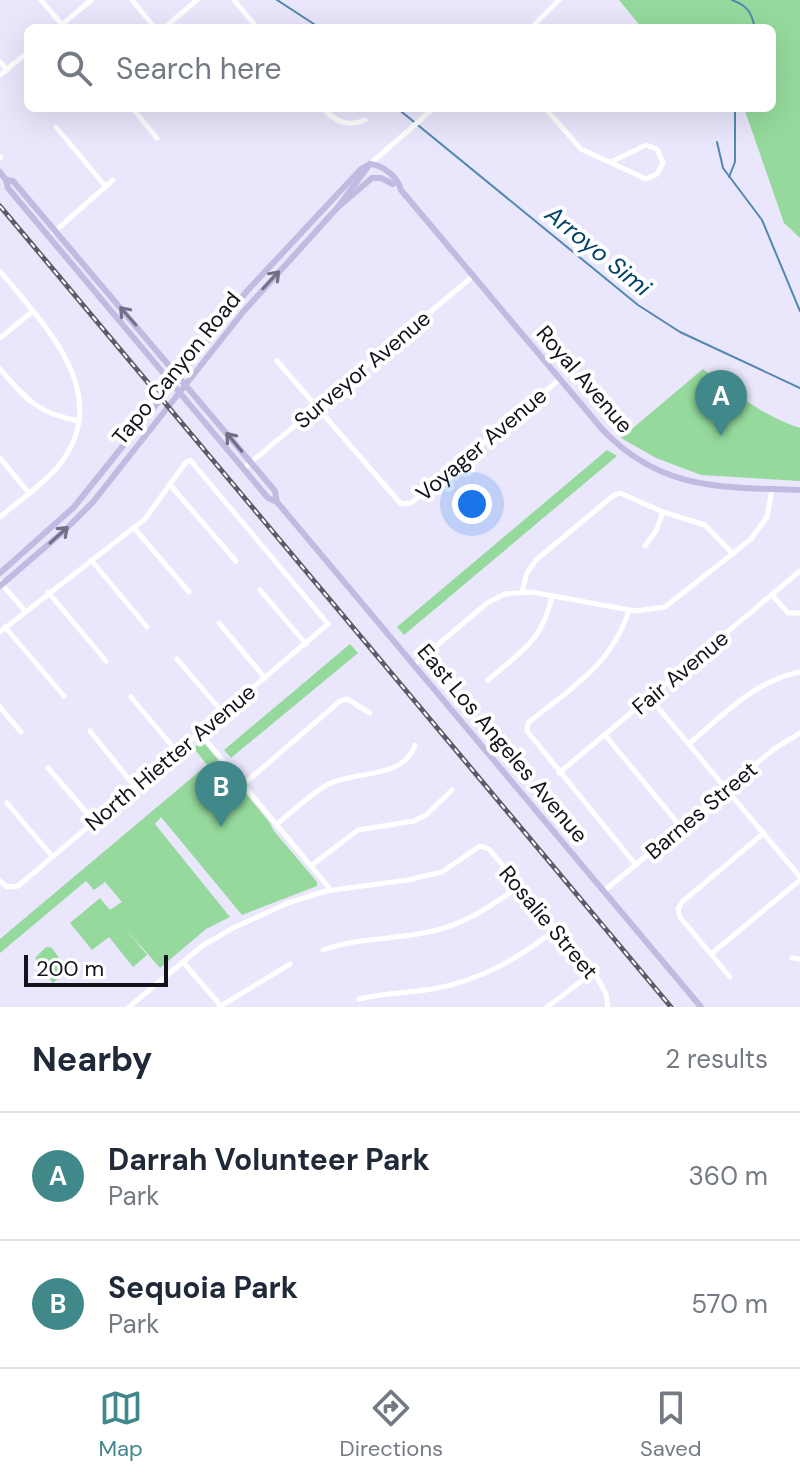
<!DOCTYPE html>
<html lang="en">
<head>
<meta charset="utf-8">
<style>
	:root { --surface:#fff; --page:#f6f6f7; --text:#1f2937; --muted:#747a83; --line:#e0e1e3; --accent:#40888a }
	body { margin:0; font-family:"DM Sans",sans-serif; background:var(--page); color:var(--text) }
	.scale { position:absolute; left:24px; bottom:20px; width:144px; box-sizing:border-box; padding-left:8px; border:4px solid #14121a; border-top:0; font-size:22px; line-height:28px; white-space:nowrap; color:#14121a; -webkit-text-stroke:6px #fff; paint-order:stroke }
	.you { position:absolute; left:472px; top:504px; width:28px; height:28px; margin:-20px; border:6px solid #fff; border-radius:50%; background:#1a73e8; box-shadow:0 0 0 12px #1a73e833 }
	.badge { display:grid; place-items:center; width:52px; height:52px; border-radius:50%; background:var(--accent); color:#fff; font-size:26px; font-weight:700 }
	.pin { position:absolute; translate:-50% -66px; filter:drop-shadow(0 2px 4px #0008) }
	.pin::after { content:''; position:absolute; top:42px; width:28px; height:24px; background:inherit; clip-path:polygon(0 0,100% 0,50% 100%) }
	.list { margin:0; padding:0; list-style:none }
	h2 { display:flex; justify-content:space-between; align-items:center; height:104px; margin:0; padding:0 32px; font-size:34px }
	h2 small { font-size:26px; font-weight:400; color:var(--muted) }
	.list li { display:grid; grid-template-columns:52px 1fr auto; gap:24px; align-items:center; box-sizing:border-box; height:128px; padding:0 32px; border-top:2px solid var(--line) }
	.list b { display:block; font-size:30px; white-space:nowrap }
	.list p { margin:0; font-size:26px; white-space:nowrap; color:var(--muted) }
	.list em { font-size:26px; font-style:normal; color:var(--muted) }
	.icon { flex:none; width:44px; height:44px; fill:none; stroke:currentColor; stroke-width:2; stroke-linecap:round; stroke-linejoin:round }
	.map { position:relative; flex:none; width:800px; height:1007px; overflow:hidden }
	.search { position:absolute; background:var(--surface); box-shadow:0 8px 32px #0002; left:24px; right:24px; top:24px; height:88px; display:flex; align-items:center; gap:20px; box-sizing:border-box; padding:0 28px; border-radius:12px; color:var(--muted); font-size:30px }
	.sheet { height:360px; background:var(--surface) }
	nav { display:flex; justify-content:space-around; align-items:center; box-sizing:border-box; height:112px; border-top:2px solid var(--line); background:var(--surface); font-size:22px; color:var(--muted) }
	nav a { display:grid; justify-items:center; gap:4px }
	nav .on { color:var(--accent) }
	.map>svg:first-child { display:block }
	.green { fill:#95da9c }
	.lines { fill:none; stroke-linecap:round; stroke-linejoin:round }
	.stream { stroke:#5288b1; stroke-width:2 }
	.minor { stroke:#fff; stroke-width:5 }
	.major { stroke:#c3bae2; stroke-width:6 }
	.rail-casing { stroke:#5e5b68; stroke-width:5 }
	.rail { stroke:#fff; stroke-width:2; stroke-dasharray:6; stroke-linecap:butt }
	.oneway { stroke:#746e88 }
	.labels { text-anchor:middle; stroke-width:8; stroke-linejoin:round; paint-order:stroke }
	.street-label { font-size:22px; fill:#14121a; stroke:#fff }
	.water-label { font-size:24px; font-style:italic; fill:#004165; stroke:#fff }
</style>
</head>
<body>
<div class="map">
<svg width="800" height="1007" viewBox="0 0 800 1007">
	<rect width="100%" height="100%" fill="#eae6fc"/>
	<g class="green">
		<polygon points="619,0 800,0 800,238 784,223 744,108 772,108 772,28 642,28"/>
		<path d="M 703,369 C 732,391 764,417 800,428 L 800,481 L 701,475 L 656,458 L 621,438 Z"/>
		<polygon points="607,450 617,456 404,635 397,627"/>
		<polygon points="350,644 358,653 231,758 224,750"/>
		<polygon points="204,743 270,823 274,831 317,882 317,886 242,915 161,817 155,824 230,917 206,929 160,968 126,929 147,955 133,967 109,937 92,950 70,923 100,898 110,910 122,902 105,882 94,890 86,881 0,953 0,939 207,765 193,747"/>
		<polygon points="46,947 52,948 68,971 53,983 39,967 40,965 35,958"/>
	</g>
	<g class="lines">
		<g class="stream">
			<polyline points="277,0 320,28"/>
			<path d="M 732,0 C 748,6 751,12 755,28"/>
			<polyline points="397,108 638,305 680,332 800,388"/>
			<polyline points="717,142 723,168 762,220 800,311"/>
			<polyline points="729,177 735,162 735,108"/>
		</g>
		<g class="minor">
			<polyline points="41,0 65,28"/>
			<polyline points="132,0 155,28"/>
			<polyline points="234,0 257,28"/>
			<polyline points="58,28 91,0"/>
			<polyline points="164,28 197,0"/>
			<polyline points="531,28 559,0"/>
			<polyline points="0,62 7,70"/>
			<polyline points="0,75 28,52"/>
			<polyline points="132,108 157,138"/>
			<path d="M 323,108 C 335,122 348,127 365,120"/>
			<polyline points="545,108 581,149 646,179 657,174 663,163 657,149 646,145 611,162"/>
			<polyline points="56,127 106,187"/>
			<polyline points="0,158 1,157"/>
			<polyline points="370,164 434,108"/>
			<polyline points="54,232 113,180"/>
			<path d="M 0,271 C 43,324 115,393 60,464 C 44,484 20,500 0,517"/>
			<polyline points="0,338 33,311"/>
			<polyline points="277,361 401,504 411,503 560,379"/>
			<path d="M 0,369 C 26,399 38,414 79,421"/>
			<polyline points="0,458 29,493"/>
			<polyline points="243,469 473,276"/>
			<polyline points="171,486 236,561"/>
			<polyline points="134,528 189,592"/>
			<polyline points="645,546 656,531 663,512"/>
			<polyline points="91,560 147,627"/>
			<polyline points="0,582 25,611"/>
			<polyline points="260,590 306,644"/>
			<polyline points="48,592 106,661"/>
			<polyline points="522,592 527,573 537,559 614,495 620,493 663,512 705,525 733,554"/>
			<polyline points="772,595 788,613 800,613"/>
			<path d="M 629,610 C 612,665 571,688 528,723 L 527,731 L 636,865"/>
			<polyline points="219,623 265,678"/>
			<polyline points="5,627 64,696"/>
			<polyline points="0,632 145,519 186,462 190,460 328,624 18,886 7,887 0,881"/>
			<polyline points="177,659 223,713"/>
			<polyline points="414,665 487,603 505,594 531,592 635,611 665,607 751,539 767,517 772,489"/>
			<path d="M 488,680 C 520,652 543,641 552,596"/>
			<polyline points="131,697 177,752"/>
			<polyline points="650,698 800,877"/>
			<polyline points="0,707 21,732"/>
			<polyline points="90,731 135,787"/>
			<polyline points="200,733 331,890"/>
			<polyline points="605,735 681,827"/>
			<path d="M 689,744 C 723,715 754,681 800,672"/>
			<polyline points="48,768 94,821"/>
			<polyline points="559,773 800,571"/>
			<polyline points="244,784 340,701 347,699 370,713"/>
			<polyline points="7,803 52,856"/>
			<path d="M 277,824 C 293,811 309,795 327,785 C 354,770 404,780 415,745"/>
			<polyline points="312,865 358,830 414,821 426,815 452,790"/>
			<polyline points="604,891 774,749 800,733"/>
			<path d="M 323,950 C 359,937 396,940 433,931 C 466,924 492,905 520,886"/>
			<polyline points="711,954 800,880"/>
			<polyline points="792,958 800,959"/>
			<polyline points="183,962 221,1006"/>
			<polyline points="730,977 680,917 678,909 682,902 764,833"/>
			<path d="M 359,999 C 384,993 408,993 433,989 C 481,980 518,959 556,929"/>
			<polyline points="129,1007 202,946 233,928 288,903 326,891 408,880 442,872 480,846 489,849 598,979 606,994 608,1007"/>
			<polyline points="219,1007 290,964"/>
			<polyline points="547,1007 592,973"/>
		</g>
		<g class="major">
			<path d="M 370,164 C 383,165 398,177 401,190 L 602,429 C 660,491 722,487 800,490"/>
			<polyline points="0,172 6,180 8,188 268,498 277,502 701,1007"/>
			<polyline points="6,180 13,181 275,491 277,502"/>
			<polyline points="338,207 372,178 381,178 393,184"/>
			<polyline points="0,573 74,507 247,291 361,169 370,164"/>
			<polyline points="0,586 64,531 93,502 243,312 338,207 370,164"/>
		</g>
		<defs>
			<polyline id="rail" points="0,206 671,1007"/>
		</defs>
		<use href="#rail" class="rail-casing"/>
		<use href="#rail" class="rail"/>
	</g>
	<defs><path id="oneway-shaft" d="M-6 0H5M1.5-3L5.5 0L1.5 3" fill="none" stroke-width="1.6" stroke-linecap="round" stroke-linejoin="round" transform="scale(2)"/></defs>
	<g class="oneway">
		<use href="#oneway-shaft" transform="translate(271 280) rotate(-47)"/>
		<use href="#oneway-shaft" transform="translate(128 316) rotate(-131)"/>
		<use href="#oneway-shaft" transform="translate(234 442) rotate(-130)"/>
		<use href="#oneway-shaft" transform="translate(59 535) rotate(-42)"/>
	</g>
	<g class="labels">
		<g class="street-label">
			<text transform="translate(176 368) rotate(-51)" y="8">Tapo Canyon Road</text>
			<text transform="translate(362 369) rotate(-40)" y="8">Surveyor Avenue</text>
			<text transform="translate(585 379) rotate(49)" y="8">Royal Avenue</text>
			<text transform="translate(481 444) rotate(-40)" y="8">Voyager Avenue</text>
			<text transform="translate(680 672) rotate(-40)" y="8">Fair Avenue</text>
			<text transform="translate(503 743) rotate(50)" y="8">East Los Angeles Avenue</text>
			<text transform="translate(170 757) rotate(-40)" y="8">North Hietter Avenue</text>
			<text transform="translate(701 810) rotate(-40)" y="8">Barnes Street</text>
			<text transform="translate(549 922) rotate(50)" y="8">Rosalie Street</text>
		</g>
		<g class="water-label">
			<text transform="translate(598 251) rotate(39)" y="8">Arroyo Simi</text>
		</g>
	</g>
</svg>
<div class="scale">200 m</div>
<div class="you"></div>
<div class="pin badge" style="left:721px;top:436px">A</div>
<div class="pin badge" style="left:221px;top:827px">B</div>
<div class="search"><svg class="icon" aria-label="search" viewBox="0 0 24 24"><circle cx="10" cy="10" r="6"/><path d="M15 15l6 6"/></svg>Search here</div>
</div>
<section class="sheet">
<h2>Nearby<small>2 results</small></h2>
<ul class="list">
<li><span class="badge">A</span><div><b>Darrah Volunteer Park</b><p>Park</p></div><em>360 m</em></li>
<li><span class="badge">B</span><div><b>Sequoia Park</b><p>Park</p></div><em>570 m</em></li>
</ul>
</section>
<nav>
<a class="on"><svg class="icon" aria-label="map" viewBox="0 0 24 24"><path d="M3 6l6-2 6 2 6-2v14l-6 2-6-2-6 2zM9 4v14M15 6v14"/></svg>Map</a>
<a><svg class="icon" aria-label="directions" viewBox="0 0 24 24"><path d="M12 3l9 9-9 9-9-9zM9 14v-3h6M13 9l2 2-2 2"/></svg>Directions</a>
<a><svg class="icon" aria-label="saved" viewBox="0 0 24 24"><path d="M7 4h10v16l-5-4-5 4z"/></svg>Saved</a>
</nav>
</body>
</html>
